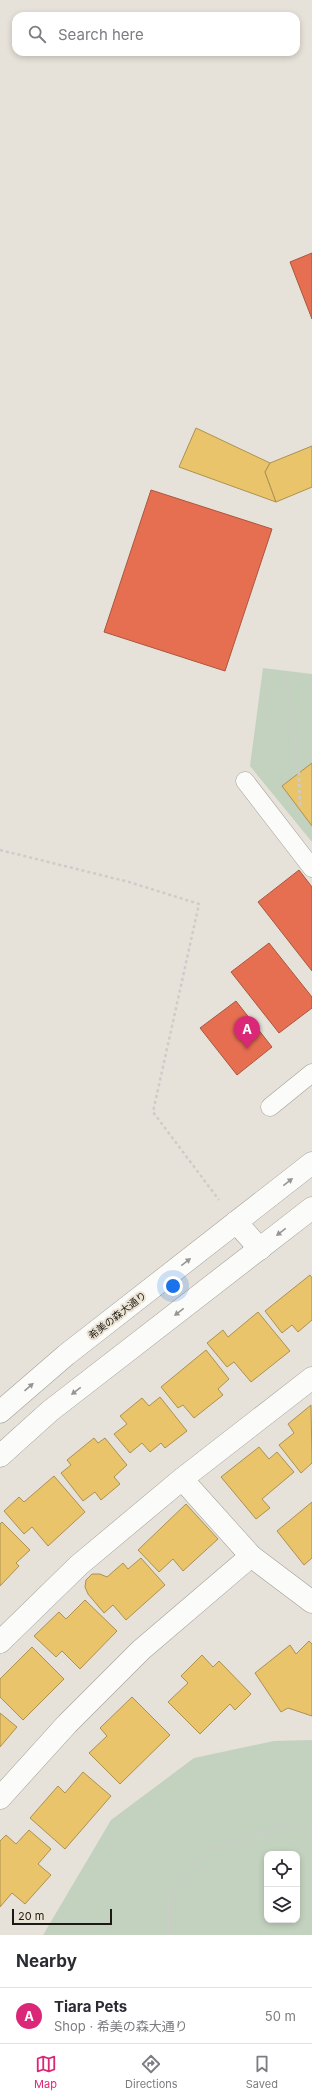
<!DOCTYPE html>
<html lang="en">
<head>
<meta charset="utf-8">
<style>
	:root { --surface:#fff; --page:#f2f2f3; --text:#2b2b33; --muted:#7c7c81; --line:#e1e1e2; --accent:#db2777 }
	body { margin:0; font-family:Inter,"Noto Sans JP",sans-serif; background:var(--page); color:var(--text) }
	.controls { position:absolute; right:12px; bottom:12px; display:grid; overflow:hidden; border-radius:8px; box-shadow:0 2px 6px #0003 }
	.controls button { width:36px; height:36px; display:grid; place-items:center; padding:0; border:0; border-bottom:1px solid var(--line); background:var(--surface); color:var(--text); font:20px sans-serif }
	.scale { position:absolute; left:12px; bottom:10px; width:100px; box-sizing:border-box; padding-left:4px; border:2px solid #1d1a15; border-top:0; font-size:11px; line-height:14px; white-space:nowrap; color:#1d1a15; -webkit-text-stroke:3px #ebe4d4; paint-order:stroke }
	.you { position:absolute; left:173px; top:1286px; width:14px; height:14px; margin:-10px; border:3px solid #fff; border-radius:50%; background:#1a73e8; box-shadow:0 0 0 6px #1a73e833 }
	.badge { display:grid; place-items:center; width:26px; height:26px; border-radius:50%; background:var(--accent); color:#fff; font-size:13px; font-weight:700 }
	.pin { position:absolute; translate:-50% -33px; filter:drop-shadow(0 1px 2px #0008) }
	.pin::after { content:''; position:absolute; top:21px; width:14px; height:12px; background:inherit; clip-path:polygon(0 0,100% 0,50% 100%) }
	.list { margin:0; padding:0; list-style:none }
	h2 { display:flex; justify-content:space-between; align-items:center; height:52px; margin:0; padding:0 16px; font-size:17px }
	h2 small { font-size:13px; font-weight:400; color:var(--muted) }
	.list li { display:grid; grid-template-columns:26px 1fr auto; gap:12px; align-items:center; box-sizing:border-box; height:56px; padding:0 16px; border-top:1px solid var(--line) }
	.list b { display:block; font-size:15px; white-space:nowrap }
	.list p { margin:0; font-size:13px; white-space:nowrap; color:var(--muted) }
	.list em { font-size:13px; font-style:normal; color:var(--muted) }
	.icon { flex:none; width:22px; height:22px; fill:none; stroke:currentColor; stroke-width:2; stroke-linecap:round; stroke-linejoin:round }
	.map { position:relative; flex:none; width:312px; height:1935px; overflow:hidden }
	.search { position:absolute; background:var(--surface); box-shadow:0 2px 6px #0003; left:12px; right:12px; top:12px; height:44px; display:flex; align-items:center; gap:10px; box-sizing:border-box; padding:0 14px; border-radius:12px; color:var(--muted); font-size:15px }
	.sheet { height:108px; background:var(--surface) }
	nav { display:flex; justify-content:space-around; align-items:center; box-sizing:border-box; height:56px; border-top:1px solid var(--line); background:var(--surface); font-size:11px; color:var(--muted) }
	nav a { display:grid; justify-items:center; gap:2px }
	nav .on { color:var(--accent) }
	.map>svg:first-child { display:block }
	.green { fill:#c3d2bf; fill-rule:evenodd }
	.homes { fill:#e9c46a; stroke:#ac9150 }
	.shops { fill:#e76f51; stroke:#aa563f }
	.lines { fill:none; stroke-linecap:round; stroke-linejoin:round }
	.service-casing { stroke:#a29f99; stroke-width:19 }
	.minor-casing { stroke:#a29f99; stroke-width:23 }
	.tertiary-casing { stroke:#a29f99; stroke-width:23 }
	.path { stroke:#cdccca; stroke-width:2.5; stroke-dasharray:3 3; stroke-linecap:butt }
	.service { stroke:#fbfbf9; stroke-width:18 }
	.minor { stroke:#fbfbf9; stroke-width:22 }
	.tertiary { stroke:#fbfbf9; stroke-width:22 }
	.oneway { fill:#979692 }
	.labels { text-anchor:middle; stroke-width:4; stroke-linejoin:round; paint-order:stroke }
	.street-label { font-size:10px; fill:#1d1a15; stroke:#ebe4d4 }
</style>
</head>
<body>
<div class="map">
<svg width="312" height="1935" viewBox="0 0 312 1935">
	<rect width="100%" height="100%" fill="#e6e2d9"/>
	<g class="green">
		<polygon points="263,668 312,674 312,842 250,766"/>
		<path d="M 312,1740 L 312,1935 L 43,1935 L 111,1820 L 194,1758 L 274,1741 ZM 267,1854 L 297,1854 L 297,1920 L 267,1920 Z"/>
	</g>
	<g class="homes">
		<polygon points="196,428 270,463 265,472 276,502 179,467"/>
		<polygon points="312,446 312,487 276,502 265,472 270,463"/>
		<polygon points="312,763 312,826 282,786"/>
		<polygon points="310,1275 312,1278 312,1320 298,1332 292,1325 282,1333 265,1311"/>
		<polygon points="258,1312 290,1351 251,1382 234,1362 227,1367 207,1343 223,1330 228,1337"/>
		<polygon points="206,1350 229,1379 218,1389 223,1395 194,1418 183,1405 178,1408 161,1387"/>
		<polygon points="160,1397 187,1431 165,1448 161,1443 150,1452 142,1443 130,1453 114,1434 127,1424 120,1416 142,1398 149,1406"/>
		<polygon points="311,1405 312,1463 301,1473 279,1445 294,1433 288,1424"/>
		<polygon points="94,1438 98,1443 105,1438 127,1465 114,1477 120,1484 101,1500 95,1492 83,1501 61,1473 71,1465 67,1460"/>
		<polygon points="259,1447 269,1459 277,1452 294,1472 262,1499 270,1508 256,1519 221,1477"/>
		<polygon points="54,1476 85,1512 48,1546 32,1527 24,1534 4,1511 19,1497 24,1502"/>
		<polygon points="312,1502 312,1558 304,1565 277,1531"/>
		<polygon points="186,1504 218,1539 183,1571 173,1559 159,1572 138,1550"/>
		<polygon points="2,1522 30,1550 16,1563 19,1566 0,1586 0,1524"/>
		<polygon points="141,1558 165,1585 126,1620 113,1605 104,1613 88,1594 85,1587 86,1580 92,1574 100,1574 107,1577 123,1563 128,1569"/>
		<polygon points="85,1600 117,1631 80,1669 62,1651 56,1657 34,1636 59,1612 66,1619"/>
		<polygon points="309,1641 312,1644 312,1716 288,1708 281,1712 255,1673 290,1645 296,1654"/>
		<polygon points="32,1647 64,1679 23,1720 0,1697 0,1679"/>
		<polygon points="202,1655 213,1667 219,1661 251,1694 235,1710 230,1704 200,1734 168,1702 188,1683 181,1676"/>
		<polygon points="132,1697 170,1735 120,1784 89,1753 107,1736 100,1728"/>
		<polygon points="0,1713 17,1727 0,1747"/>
		<polygon points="83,1772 111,1796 65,1849 30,1818 58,1786 65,1793"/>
		<polygon points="29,1830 51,1849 38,1864 51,1875 25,1904 12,1893 0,1907 0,1841 6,1835 16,1844"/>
	</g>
	<g class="shops">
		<polygon points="312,253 312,319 290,262"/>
		<polygon points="151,490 272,529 225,671 104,632"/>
		<polygon points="299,870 312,887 312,971 258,902"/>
		<polygon points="269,943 312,997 312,1008 279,1033 231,972"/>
		<polygon points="236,1001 272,1047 237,1075 200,1028"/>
	</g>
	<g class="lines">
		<defs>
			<g id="service">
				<polyline points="245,781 312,868"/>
				<polyline points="270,1107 312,1073"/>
			</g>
			<g id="minor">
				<polyline points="182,1479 251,1556 312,1602"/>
				<polyline points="0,1642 79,1565 182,1479 312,1378"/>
				<polyline points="0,1798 67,1724 141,1650 251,1556"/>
			</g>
			<g id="tertiary">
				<polyline points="236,1222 260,1249"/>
				<polyline points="0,1412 66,1355 312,1163"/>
				<polyline points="0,1456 50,1411 312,1208"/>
			</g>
		</defs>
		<use href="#service" class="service-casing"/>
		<use href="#minor" class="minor-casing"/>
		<use href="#tertiary" class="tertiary-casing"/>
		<g class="path">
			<polyline points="285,671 299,775 300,808"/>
			<polyline points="0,850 129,882 199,904 153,1112 219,1200"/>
			<polyline points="169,1935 170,1892 208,1851 289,1826 312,1830"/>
		</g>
		<use href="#service" class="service"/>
		<use href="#minor" class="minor"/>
		<use href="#tertiary" class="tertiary"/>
	</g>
	<defs><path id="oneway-solid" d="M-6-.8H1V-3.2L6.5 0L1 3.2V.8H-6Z"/></defs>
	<g class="oneway">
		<use href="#oneway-solid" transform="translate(288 1182) rotate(-38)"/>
		<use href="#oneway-solid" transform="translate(281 1232) rotate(142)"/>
		<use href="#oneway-solid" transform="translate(186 1262) rotate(-38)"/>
		<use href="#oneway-solid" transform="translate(179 1312) rotate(142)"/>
		<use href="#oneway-solid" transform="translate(29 1387) rotate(-41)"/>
		<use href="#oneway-solid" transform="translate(76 1391) rotate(142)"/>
	</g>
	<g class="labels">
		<g class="street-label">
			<text transform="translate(117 1315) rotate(-38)" y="4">希美の森大通り</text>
		</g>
	</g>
</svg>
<div class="controls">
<button><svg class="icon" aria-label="locate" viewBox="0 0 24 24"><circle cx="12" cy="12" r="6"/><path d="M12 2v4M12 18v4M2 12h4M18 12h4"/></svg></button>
<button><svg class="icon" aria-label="layers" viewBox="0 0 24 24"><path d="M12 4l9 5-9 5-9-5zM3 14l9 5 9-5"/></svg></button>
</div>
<div class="scale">20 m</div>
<div class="you"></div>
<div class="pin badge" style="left:247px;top:1049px">A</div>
<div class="search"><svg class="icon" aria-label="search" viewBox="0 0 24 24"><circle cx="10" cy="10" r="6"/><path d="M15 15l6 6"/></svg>Search here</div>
</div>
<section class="sheet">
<h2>Nearby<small></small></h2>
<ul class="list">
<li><span class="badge">A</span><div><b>Tiara Pets</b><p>Shop · 希美の森大通り</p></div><em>50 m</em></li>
</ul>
</section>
<nav>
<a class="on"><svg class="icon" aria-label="map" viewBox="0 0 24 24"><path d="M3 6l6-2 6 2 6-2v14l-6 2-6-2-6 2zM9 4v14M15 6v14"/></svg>Map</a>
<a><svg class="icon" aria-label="directions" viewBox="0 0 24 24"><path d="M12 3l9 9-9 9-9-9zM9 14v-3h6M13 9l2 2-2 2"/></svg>Directions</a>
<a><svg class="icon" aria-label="saved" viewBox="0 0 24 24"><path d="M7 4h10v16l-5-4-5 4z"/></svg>Saved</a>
</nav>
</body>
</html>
